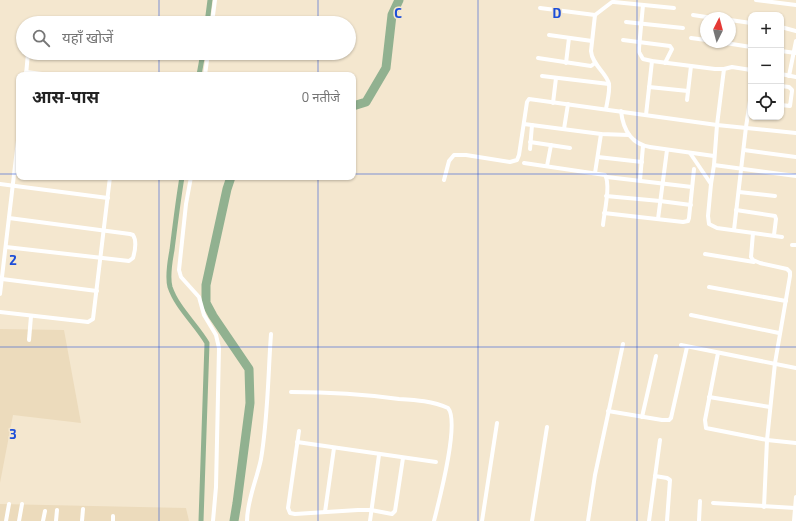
<!DOCTYPE html>
<html lang="hi">
<head>
<meta charset="utf-8">
<style>
	:root { --surface:#fff; --page:#f6f6f6; --text:#222; --muted:#767676; --line:#e0e0e0 }
	body { margin:0; font-family:"Exo 2","Noto Sans Devanagari",sans-serif; background:var(--page); color:var(--text) }
	.controls { position:absolute; right:12px; top:12px; display:grid; overflow:hidden; border-radius:8px; box-shadow:0 1px 3px #0004 }
	.controls button { width:36px; height:36px; display:grid; place-items:center; padding:0; border:0; border-bottom:1px solid var(--line); background:var(--surface); color:var(--text); font:20px sans-serif }
	.compass { position:absolute; left:700px; top:12px; width:36px; height:36px; border-radius:50%; background:var(--surface); box-shadow:0 1px 3px #0004; rotate:6deg }
	.list { margin:0; padding:0; list-style:none }
	h2 { display:flex; justify-content:space-between; align-items:center; height:52px; margin:0; padding:0 16px; font-size:17px }
	h2 small { font-size:13px; font-weight:400; color:var(--muted) }
	.icon { flex:none; width:22px; height:22px; fill:none; stroke:currentColor; stroke-width:2; stroke-linecap:round; stroke-linejoin:round }
	.map { position:relative; flex:none; width:796px; height:521px; overflow:hidden }
	.search { position:absolute; background:var(--surface); box-shadow:0 1px 3px #0004; left:16px; top:16px; width:340px; height:44px; display:flex; align-items:center; gap:10px; box-sizing:border-box; padding:0 14px; border-radius:22px; color:var(--muted); font-size:15px }
	.panel { position:absolute; background:var(--surface); box-shadow:0 1px 3px #0004; left:16px; top:72px; width:340px; height:108px; border-radius:8px }
	.map>svg:first-child { display:block }
	.built { fill:#ecdbbc }
	.lines { fill:none; stroke-linecap:round; stroke-linejoin:round }
	.canal { stroke:#91b190; stroke-width:5 }
	.river { stroke:#91b190; stroke-width:9 }
	.minor { stroke:#fff; stroke-width:4 }
	.grid { fill:none; stroke:#1d4ed8; stroke-width:1; stroke-opacity:0.55 }
	.grid-label { font-size:13px; text-anchor:middle; font-weight:bold; fill:#1d4ed8; stroke:#f4e7cf; stroke-width:3; stroke-linejoin:round; paint-order:stroke }
</style>
</head>
<body>
<div class="map">
<svg width="796" height="521" viewBox="0 0 796 521">
	<rect width="100%" height="100%" fill="#f4e7cf"/>
	<g class="built">
		<polygon points="0,329 64,330 81,423 13,415 0,483"/>
		<polygon points="0,504 186,508 189,521 0,521"/>
	</g>
	<g class="lines">
		<g class="canal">
			<polyline points="207,23 210,0"/>
			<polyline points="199,75 203,53"/>
			<path d="M 182,177 C 178,201 175,226 172,250 C 170,261 167,276 170,287 C 177,308 196,324 207,343 L 201,521"/>
		</g>
		<g class="river">
			<polyline points="353,106 366,102 386,68 392,15 399,0"/>
			<polyline points="231,177 227,189 206,285 206,303 213,316 249,369 250,403 237,503 234,521"/>
		</g>
		<g class="minor">
			<polyline points="756,0 796,5"/>
			<polyline points="643,5 639,48 639,52 643,59 652,61 715,69 724,69 732,67 751,70"/>
			<polyline points="540,8 595,15 612,2 614,2 674,8"/>
			<path d="M 595,15 L 591,51 C 592,65 607,73 609,84 C 610,92 607,102 606,109"/>
			<polyline points="693,15 713,18"/>
			<polyline points="730,20 751,23"/>
			<polyline points="626,22 683,28"/>
			<polyline points="212,23 215,0"/>
			<polyline points="781,27 796,31"/>
			<polyline points="549,35 592,41"/>
			<polyline points="691,38 706,40"/>
			<polyline points="623,40 670,46 672,49 665,63"/>
			<polyline points="719,42 751,47"/>
			<polyline points="781,51 796,53"/>
			<polyline points="538,58 591,66 595,63"/>
			<polyline points="566,63 569,38"/>
			<polyline points="724,69 717,125 714,165 711,184 708,216 709,224 717,228 782,237"/>
			<polyline points="749,69 751,76"/>
			<polyline points="26,72 50,75"/>
			<polyline points="781,74 796,77"/>
			<polyline points="26,75 28,53"/>
			<polyline points="205,75 208,53"/>
			<polyline points="542,76 609,84"/>
			<polyline points="789,76 796,41"/>
			<polyline points="781,86 789,87 792,90 792,91 790,106 781,105"/>
			<polyline points="649,87 688,91"/>
			<polyline points="687,100 691,66"/>
			<polyline points="553,103 556,78"/>
			<path d="M 621,111 C 623,129 631,144 650,147 L 714,156"/>
			<polyline points="646,115 652,61"/>
			<polyline points="524,124 601,134 629,135"/>
			<polyline points="564,129 568,104"/>
			<polyline points="530,142 570,148"/>
			<polyline points="530,149 532,125"/>
			<polyline points="744,150 796,157"/>
			<polyline points="690,153 711,184"/>
			<polyline points="598,157 642,162"/>
			<path d="M 524,163 L 605,175 C 611,185 604,213 603,225"/>
			<polyline points="714,165 796,176"/>
			<polyline points="547,166 551,145"/>
			<polyline points="595,173 601,134"/>
			<polyline points="191,177 186,204 179,270 181,277 199,297 204,315 216,335 219,348 216,487 213,521"/>
			<polyline points="607,177 692,187"/>
			<polyline points="444,180 449,161 454,155 466,155 510,162 517,160 519,155 527,102 529,99 717,125 796,133"/>
			<polyline points="640,180 643,146"/>
			<polyline points="0,184 108,198"/>
			<polyline points="739,192 775,196"/>
			<polyline points="606,196 660,201 691,205"/>
			<polyline points="736,210 775,216 776,219 774,235"/>
			<polyline points="604,213 683,222 688,221 689,218 694,169"/>
			<polyline points="658,219 667,150"/>
			<polyline points="734,230 746,127 751,94"/>
			<polyline points="753,233 751,257 753,260 760,263 787,269 790,272 790,276 775,363 767,440 764,507"/>
			<polyline points="792,245 796,245"/>
			<path d="M 6,247 L 129,261 L 133,258 C 135,251 137,241 133,235 L 130,234 L 9,218"/>
			<polyline points="705,254 754,262"/>
			<polyline points="2,279 97,291"/>
			<polyline points="709,287 786,301"/>
			<polyline points="0,294 19,132"/>
			<polyline points="0,312 88,322 93,319 110,177"/>
			<polyline points="691,315 779,333"/>
			<polyline points="29,340 31,316"/>
			<polyline points="681,345 796,368"/>
			<polyline points="718,353 705,420 706,428 767,440 796,443"/>
			<path d="M 291,392 C 328,392 363,394 399,399 C 416,400 433,401 448,408 C 460,422 439,501 434,521"/>
			<polyline points="709,397 770,407"/>
			<polyline points="608,411 662,420 669,420 671,418 687,347"/>
			<polyline points="642,417 656,356"/>
			<polyline points="299,431 288,508 290,513 295,514 358,510 371,510 392,514 395,511 403,458"/>
			<polyline points="297,442 436,462"/>
			<polyline points="655,476 667,478 670,480 667,521"/>
			<polyline points="713,503 795,508"/>
			<polyline points="325,512 334,448"/>
			<polyline points="113,516 113,521"/>
			<polyline points="6,521 9,504"/>
			<polyline points="19,521 22,504"/>
			<polyline points="43,521 45,511"/>
			<polyline points="56,521 57,510"/>
			<polyline points="82,521 83,509"/>
			<path d="M 247,521 C 247,500 257,479 261,459 C 268,418 268,375 271,334"/>
			<polyline points="370,521 379,455"/>
			<polyline points="482,521 497,423"/>
			<polyline points="532,521 547,427"/>
			<polyline points="588,521 595,475 623,344"/>
			<polyline points="649,521 660,440"/>
			<polyline points="699,521 700,501"/>
			<polyline points="794,521 796,497"/>
		</g>
	</g>
	<path class="grid" d="M 159,0 L 159,23M 318,0 L 318,23M 478,0 L 478,521M 637,0 L 637,521M 159,53 L 159,75M 318,53 L 318,75M 0,174 L 19,174M 353,174 L 796,174M 159,177 L 159,521M 318,177 L 318,521M 0,347 L 796,347"/>
	<g class="grid-label">
		<text x="398" y="18">C</text>
		<text x="557" y="18">D</text>
		<text x="13" y="265">2</text>
		<text x="13" y="439">3</text>
	</g>
</svg>
<div class="controls">
<button>+</button>
<button>−</button>
<button><svg class="icon" aria-label="locate" viewBox="0 0 24 24"><circle cx="12" cy="12" r="6"/><path d="M12 2v4M12 18v4M2 12h4M18 12h4"/></svg></button>
</div>
<svg class="compass" viewBox="-18 -18 36 36"><path d="M0-13l5 13h-10z" fill="#e53935"/><path d="M0 13l5-13h-10z" fill="#767676"/></svg>
<div class="search"><svg class="icon" aria-label="search" viewBox="0 0 24 24"><circle cx="10" cy="10" r="6"/><path d="M15 15l6 6"/></svg>यहाँ खोजें</div>
<section class="panel">
<h2>आस-पास<small>0 नतीजे</small></h2>
<ul class="list">
</ul>
</section>
</div>
</body>
</html>
